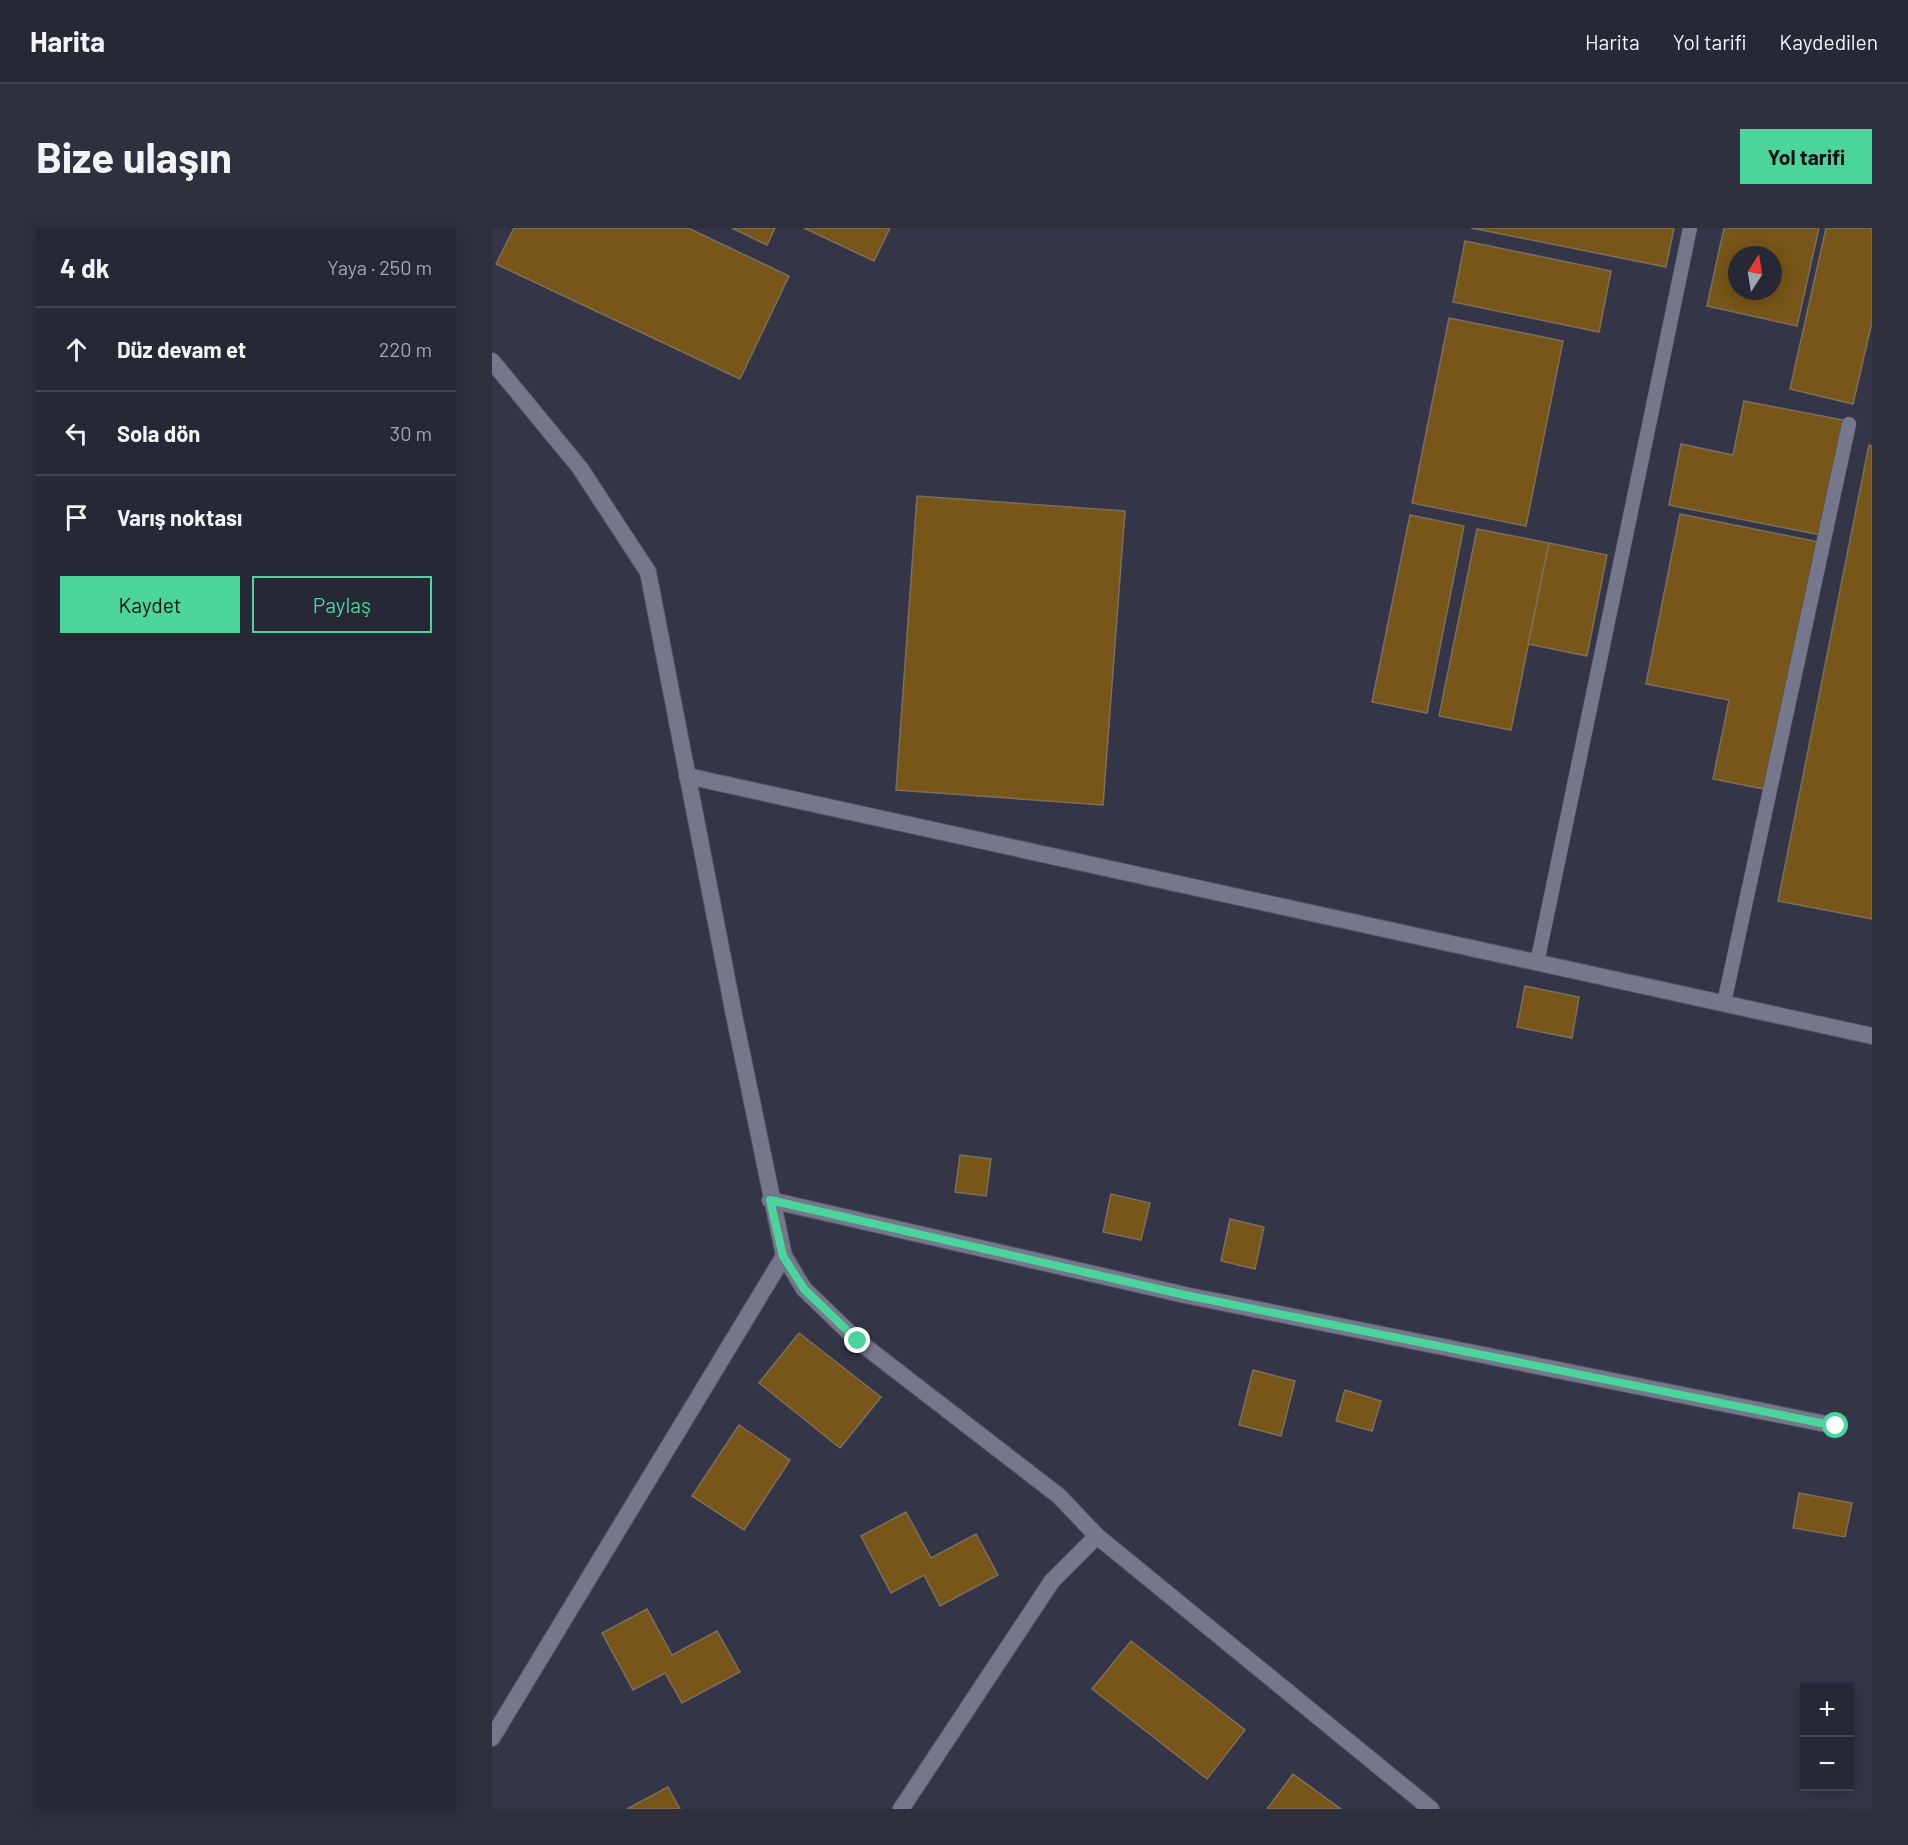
<!DOCTYPE html>
<html lang="tr">
<head>
<meta charset="utf-8">
<style>
	:root { --surface:#272835; --page:#2f303d; --text:#f1f3f6; --muted:#a4a6ad; --line:#434450; --accent:#4bd49b }
	body { margin:0; font-family:Barlow,sans-serif; background:var(--page); color:var(--text) }
	.controls { position:absolute; right:18px; bottom:18px; display:grid; overflow:hidden; border-radius:0px; box-shadow:0 3px 15px #0003 }
	.controls button { width:54px; height:54px; display:grid; place-items:center; padding:0; border:0; border-bottom:2px solid var(--line); background:var(--surface); color:var(--text); font:30px sans-serif }
	.compass { position:absolute; left:1236px; top:18px; width:54px; height:54px; border-radius:50%; background:var(--surface); box-shadow:0 3px 15px #0003; rotate:12deg }
	.stop { position:absolute; width:18px; height:18px; margin:-14px; border:4px solid #4bd49b; border-radius:50%; background:#fff }
	.stop.end { background:#4bd49b; border-color:#fff; box-shadow:0 2px 6px #0008 }
	.list { margin:0; padding:0; list-style:none }
	h2 { display:flex; justify-content:space-between; align-items:center; height:78px; margin:0; padding:0 24px; font-size:26px }
	h2 small { font-size:20px; font-weight:400; color:var(--muted) }
	.list li { display:grid; grid-template-columns:39px 1fr auto; gap:18px; align-items:center; box-sizing:border-box; height:84px; padding:0 24px; border-top:2px solid var(--line) }
	.list b { display:block; font-size:22px; white-space:nowrap }
	.list em { font-size:20px; font-style:normal; color:var(--muted) }
	.actions { display:flex; gap:12px; padding:18px 24px }
	.actions a { flex:1; padding:14px 0; border:2px solid var(--accent); border-radius:0px; text-align:center; font-size:21px; color:var(--accent) }
	.actions .main { background:var(--accent); color:#111 }
	.icon { flex:none; width:33px; height:33px; fill:none; stroke:currentColor; stroke-width:2; stroke-linecap:round; stroke-linejoin:round }
	.map { position:relative; flex:none; width:1380px; height:1581px; overflow:hidden; border-radius:0px }
	header { display:flex; align-items:center; gap:36px; box-sizing:border-box; height:84px; padding:0 30px; background:var(--surface); border-bottom:2px solid var(--line) }
	header strong { font-size:28px }
	nav { display:flex; gap:33px; margin-inline-start:auto; font-size:21px }
	.intro { display:flex; align-items:center; justify-content:space-between; box-sizing:border-box; height:144px; padding:0 36px }
	h1 { margin:0; font-size:42px }
	.button { padding:15px 27px; border-radius:0px; background:var(--accent); color:#111; font-size:21px; font-weight:700 }
	main { display:flex; gap:36px; padding:0 36px }
	aside { flex:1; background:var(--surface); border-radius:0px; box-shadow:0 3px 15px #0003 }
	.map>svg:first-child { display:block }
	.building { fill:#785518; stroke:#7c6f5c; stroke-width:1.5; fill-rule:evenodd }
	.lines { fill:none; stroke-linecap:round; stroke-linejoin:round }
	.service-casing { stroke:#525362; stroke-width:15 }
	.minor-casing { stroke:#525362; stroke-width:18 }
	.service { stroke:#75778c; stroke-width:14 }
	.minor { stroke:#75778c; stroke-width:16 }
	.route { stroke:#4bd49b; stroke-width:8 }
</style>
</head>
<body>
<header>
<strong>Harita</strong>
<nav><a>Harita</a><a>Yol tarifi</a><a>Kaydedilen</a></nav>
</header>
<div class="intro"><h1>Bize ulaşın</h1><a class="button">Yol tarifi</a></div>
<main>
<aside>
<h2>4 dk<small>Yaya · 250 m</small></h2>
<ul class="list">
<li><svg class="icon" aria-label="ahead" viewBox="0 0 24 24"><path d="M12 20V5M6 11l6-6 6 6"/></svg><div><b>Düz devam et</b></div><em>220 m</em></li>
<li><svg class="icon" aria-label="left" viewBox="0 0 24 24"><path d="M17 20v-9H6M10 6l-5 5 5 5"/></svg><div><b>Sola dön</b></div><em>30 m</em></li>
<li><svg class="icon" aria-label="arrive" viewBox="0 0 24 24"><path d="M6 21V4h12l-3 4 3 4H6"/></svg><div><b>Varış noktası</b></div></li>
</ul>
<div class="actions"><a class="main">Kaydet</a><a>Paylaş</a></div>
</aside>
<div class="map">
<svg width="1380" height="1581" viewBox="0 0 1380 1581">
	<rect width="100%" height="100%" fill="#343547"/>
	<g class="building">
		<polygon points="22,0 196,0 297,48 248,151 4,36"/>
		<polygon points="240,0 283,0 275,17"/>
		<polygon points="312,0 398,0 382,33"/>
		<polygon points="979,0 1182,0 1174,39"/>
		<path d="M 1232,0 L 1327,0 L 1305,98 L 1215,78 ZM 1245,27 L 1281,27 L 1281,63 L 1245,63 Z"/>
		<polygon points="1334,0 1380,0 1380,94 1361,176 1298,161"/>
		<polygon points="973,13 1119,43 1107,104 961,74"/>
		<polygon points="957,90 1071,113 1034,298 920,275"/>
		<polygon points="1252,173 1351,192 1329,307 1177,277 1189,216 1241,227"/>
		<polygon points="1377,217 1380,218 1380,691 1286,673"/>
		<polygon points="425,268 633,283 611,577 404,562"/>
		<polygon points="1188,286 1327,314 1277,562 1221,551 1237,472 1154,456"/>
		<polygon points="918,287 972,298 935,485 880,474"/>
		<polygon points="985,301 1057,315 1019,502 947,488"/>
		<polygon points="1057,315 1115,327 1095,428 1036,416"/>
		<polygon points="1033,758 1087,769 1080,810 1025,799"/>
		<polygon points="468,927 499,931 494,968 463,964"/>
		<polygon points="619,966 658,975 649,1012 611,1004"/>
		<polygon points="738,991 772,999 763,1041 729,1033"/>
		<polygon points="307,1105 389,1169 348,1220 267,1155"/>
		<polygon points="761,1142 803,1153 789,1208 747,1197"/>
		<polygon points="853,1162 889,1173 880,1203 844,1193"/>
		<polygon points="247,1197 298,1232 252,1302 200,1268"/>
		<polygon points="1307,1265 1360,1275 1353,1309 1301,1300"/>
		<polygon points="414,1284 439,1330 484,1306 506,1347 448,1378 432,1347 399,1365 369,1308"/>
		<polygon points="155,1381 180,1427 225,1403 248,1444 190,1475 173,1445 141,1462 110,1405"/>
		<polygon points="639,1413 753,1502 715,1551 600,1461"/>
		<polygon points="801,1546 849,1581 775,1581"/>
		<polygon points="176,1559 188,1581 135,1581"/>
	</g>
	<g class="lines">
		<defs>
			<g id="service">
				<polyline points="1045,735 1198,0"/>
				<polyline points="1232,775 1357,196"/>
			</g>
			<g id="minor">
				<polyline points="0,133 88,240 156,344 242,787 292,1028 312,1061 366,1113 567,1268 605,1308 560,1353 409,1581"/>
				<polyline points="195,548 1380,808"/>
				<polyline points="278,972 693,1067 1344,1198"/>
				<polyline points="605,1308 939,1581"/>
				<polyline points="0,1510 292,1028"/>
			</g>
		</defs>
		<use href="#service" class="service-casing"/>
		<use href="#minor" class="minor-casing"/>
		<use href="#service" class="service"/>
		<use href="#minor" class="minor"/>
	</g>
	<g class="lines">
		<polyline class="route" points="366,1113 312,1061 291,1028 278,972 693,1067 1344,1198"/>
	</g>
</svg>
<div class="controls">
<button>+</button>
<button>−</button>
</div>
<svg class="compass" viewBox="-18 -18 36 36"><path d="M0-13l5 13h-10z" fill="#e53935"/><path d="M0 13l5-13h-10z" fill="#a4a6ad"/></svg>
<div class="stop" style="left:1344px;top:1198px"></div>
<div class="stop end" style="left:366px;top:1113px"></div>
</div>
</main>
</body>
</html>
